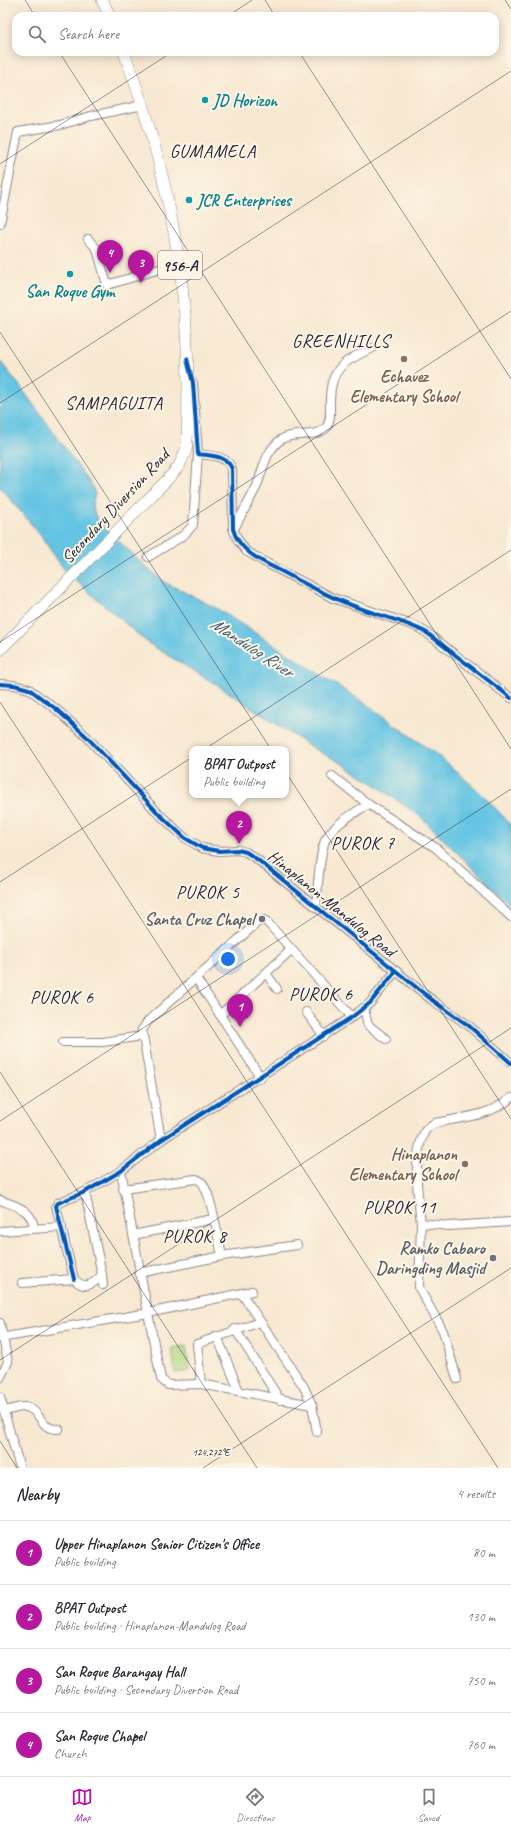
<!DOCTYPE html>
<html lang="en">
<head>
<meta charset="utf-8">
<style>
	:root { --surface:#fff; --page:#f2f2f3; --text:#2b2b33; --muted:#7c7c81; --line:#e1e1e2; --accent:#b5179e }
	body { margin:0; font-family:Caveat,sans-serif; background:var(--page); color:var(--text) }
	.you { position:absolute; left:228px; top:959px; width:14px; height:14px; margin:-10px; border:3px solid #fff; border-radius:50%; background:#1a73e8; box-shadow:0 0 0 6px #1a73e833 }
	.badge { display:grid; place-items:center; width:26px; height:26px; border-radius:50%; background:var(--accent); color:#fff; font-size:13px; font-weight:700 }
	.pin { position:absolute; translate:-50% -33px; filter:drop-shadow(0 1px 2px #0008) }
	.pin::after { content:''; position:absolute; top:21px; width:14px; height:12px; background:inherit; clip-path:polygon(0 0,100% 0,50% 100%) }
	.popup { position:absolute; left:189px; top:746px; width:100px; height:52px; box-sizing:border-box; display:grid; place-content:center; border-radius:8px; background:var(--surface); filter:drop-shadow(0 1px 3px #0005); font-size:13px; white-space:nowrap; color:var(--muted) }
	.popup b { font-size:15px; color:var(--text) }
	.popup::after { content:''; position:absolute; left:50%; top:100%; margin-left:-8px; border:8px solid transparent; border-top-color:var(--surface) }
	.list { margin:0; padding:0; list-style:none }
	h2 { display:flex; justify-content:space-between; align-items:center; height:52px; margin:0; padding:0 16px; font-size:17px }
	h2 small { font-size:13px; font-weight:400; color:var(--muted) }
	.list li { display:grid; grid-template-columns:26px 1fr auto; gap:12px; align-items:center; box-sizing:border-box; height:64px; padding:0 16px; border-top:1px solid var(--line) }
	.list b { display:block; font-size:15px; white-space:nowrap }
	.list p { margin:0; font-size:13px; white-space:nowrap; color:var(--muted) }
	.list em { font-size:13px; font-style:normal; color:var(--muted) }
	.icon { flex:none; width:22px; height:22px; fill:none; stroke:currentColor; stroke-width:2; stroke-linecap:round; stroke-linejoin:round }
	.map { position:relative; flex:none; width:511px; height:1468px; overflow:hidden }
	.search { position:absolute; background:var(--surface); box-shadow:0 2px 10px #0003; left:12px; right:12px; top:12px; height:44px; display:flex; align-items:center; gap:10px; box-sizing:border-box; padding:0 14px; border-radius:12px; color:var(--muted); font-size:15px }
	.sheet { height:308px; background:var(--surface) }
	nav { display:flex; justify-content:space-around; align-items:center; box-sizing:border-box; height:56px; border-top:1px solid var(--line); background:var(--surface); font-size:11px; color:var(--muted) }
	nav a { display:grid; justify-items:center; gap:2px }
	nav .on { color:var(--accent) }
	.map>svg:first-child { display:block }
	.green { fill:#b1d882; stroke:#6a7d5e }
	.water { fill:#65c4e3; stroke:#44738f }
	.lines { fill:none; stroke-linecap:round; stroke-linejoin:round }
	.minor-casing { stroke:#8c8586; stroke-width:10 }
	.major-casing { stroke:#8c8586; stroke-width:12 }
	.minor { stroke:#fff; stroke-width:8 }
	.major { stroke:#fff; stroke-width:11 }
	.cycleway-casing { stroke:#fcf5e5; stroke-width:6 }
	.cycleway { stroke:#0057b8; stroke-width:4 }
	.ticks { fill:none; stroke:#22223b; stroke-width:1; stroke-opacity:0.45 }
	.culture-dot { fill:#0f9aa8; stroke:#fcf5e5; stroke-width:1.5 }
	.education-dot { fill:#8d6e63; stroke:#fcf5e5; stroke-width:1.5 }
	.worship-dot { fill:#6b7280; stroke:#fcf5e5; stroke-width:1.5 }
	.labels { text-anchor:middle; stroke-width:4; stroke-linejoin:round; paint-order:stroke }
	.shield { fill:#fcf5e5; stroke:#63616e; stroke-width:1 }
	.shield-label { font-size:16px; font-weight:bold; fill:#22223b }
	.culture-label { font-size:17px; font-weight:bold; fill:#0d838f; stroke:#fcf5e5; text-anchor:start }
	.education-label { font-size:17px; font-weight:bold; fill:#785e54; stroke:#fcf5e5 }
	.street-label { font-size:17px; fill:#22223b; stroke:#fcf5e5 }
	.worship-label { font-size:17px; font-weight:bold; fill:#5b616d; stroke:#fcf5e5; text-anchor:end }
	.neighbourhood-label { font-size:18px; letter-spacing:1px; fill:#22223b; stroke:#fcf5e5 }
	.water-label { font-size:18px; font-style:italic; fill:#395b76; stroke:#fcf5e5 }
	.ticks-label { font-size:10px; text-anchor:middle; fill:#22223b; stroke:#fcf5e5; stroke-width:4; stroke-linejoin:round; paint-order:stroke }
</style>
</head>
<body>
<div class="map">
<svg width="511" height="1468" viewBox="0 0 511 1468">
	<rect width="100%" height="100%" fill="#fcf5e5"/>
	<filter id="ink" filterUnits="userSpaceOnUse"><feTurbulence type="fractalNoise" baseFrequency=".025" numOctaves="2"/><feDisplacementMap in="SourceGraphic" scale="8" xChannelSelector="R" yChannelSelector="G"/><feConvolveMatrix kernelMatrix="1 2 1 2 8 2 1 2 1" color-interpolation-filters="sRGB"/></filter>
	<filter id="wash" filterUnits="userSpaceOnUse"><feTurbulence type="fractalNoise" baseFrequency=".012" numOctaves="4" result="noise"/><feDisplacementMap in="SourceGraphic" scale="16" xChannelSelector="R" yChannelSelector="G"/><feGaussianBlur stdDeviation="0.9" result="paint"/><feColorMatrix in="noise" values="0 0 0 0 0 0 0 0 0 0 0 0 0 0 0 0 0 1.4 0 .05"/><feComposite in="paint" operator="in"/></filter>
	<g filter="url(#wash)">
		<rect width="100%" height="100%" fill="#f7e8d1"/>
		<polygon class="green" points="186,1346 190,1371 175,1373 172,1348"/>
		<polygon class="water" points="0,361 19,385 93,487 95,494 92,505 95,515 100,523 147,568 166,583 216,608 366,704 441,758 483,795 511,825 511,906 422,818 373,783 341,763 311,747 222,688 148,643 66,572 38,532 0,487"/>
	</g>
	<g filter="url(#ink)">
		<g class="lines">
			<defs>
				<g id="minor">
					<polyline points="0,224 18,132 60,125 91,116 143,105"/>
					<polyline points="88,239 97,249 107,285 180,263"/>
					<path d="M 193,383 L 198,454 C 211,456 227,455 232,469 L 233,529 L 238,540 L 246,551 L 268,564 L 333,598 L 415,626 L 427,633 L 511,698"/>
					<path d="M 234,529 C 241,515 249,502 256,488 C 263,471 265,450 282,439 C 295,431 314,439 326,428 C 331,421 330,413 330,404 C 329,369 343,361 373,348"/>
					<polyline points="148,557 184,535 193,525 198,454"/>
					<polyline points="0,684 14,685 29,689 56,709 86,736 158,813 185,838 202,848 219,851 238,850 246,852 258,860 432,1000 468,1025 511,1063"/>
					<polyline points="332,776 368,804 436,848 511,917"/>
					<path d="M 316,907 C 318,891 319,848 327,837 C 336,823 355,813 368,804"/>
					<polyline points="266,973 277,989"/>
					<polyline points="196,978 261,1078"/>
					<polyline points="364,1009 368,1025 386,1039"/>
					<polyline points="306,1012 324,1036"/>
					<polyline points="220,1015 291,950"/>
					<polyline points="63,1042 103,1042 142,1036"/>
					<polyline points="161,1140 142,1030 148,1021 259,921 264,920 267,922 352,1017"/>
					<path d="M 123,1189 L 196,1179 C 199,1180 202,1181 203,1184 C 212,1198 218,1238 222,1256"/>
					<polyline points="85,1192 102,1275 103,1285"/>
					<path d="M 0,1200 C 16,1206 32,1209 34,1228"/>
					<path d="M 511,1222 L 449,1226 L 421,1223 C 418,1197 412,1158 424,1133 C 426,1128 431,1125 435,1123 C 463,1117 488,1117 511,1098"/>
					<polyline points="421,1223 419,1288 443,1331 457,1379"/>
					<polyline points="0,1231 62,1227"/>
					<polyline points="133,1235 213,1219"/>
					<polyline points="139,1273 222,1256 297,1245"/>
					<polyline points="74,1279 56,1206 58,1203 85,1192 121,1171 161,1140 352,1017 370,1003 396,971"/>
					<path d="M 22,1283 L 74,1279 C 84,1290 93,1285 102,1275"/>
					<polyline points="252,1291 148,1313 161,1379 168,1385 201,1384 312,1405"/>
					<polyline points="242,1294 304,1387 312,1405 317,1432"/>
					<polyline points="0,1323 8,1362 0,1378"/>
					<polyline points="235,1329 280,1400"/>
					<polyline points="217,1336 239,1391"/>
					<polyline points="0,1338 148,1313 121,1171"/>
					<polyline points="201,1384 197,1344 260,1322"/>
					<polyline points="0,1397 20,1468"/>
					<path d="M 4,1411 C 11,1410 23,1405 29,1408 C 43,1414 40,1430 59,1429"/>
				</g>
				<g id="major">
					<polyline points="102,0 110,16"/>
					<path d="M 0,650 L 167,480 L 179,466 L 186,450 C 189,429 187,407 188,386 C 188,272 164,159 124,52"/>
				</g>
			</defs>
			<use href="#minor" class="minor-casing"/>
			<use href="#major" class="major-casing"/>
			<use href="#minor" class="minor"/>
			<use href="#major" class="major"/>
			<defs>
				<g id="cycleway">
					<path d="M 187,359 L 193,383 L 198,454 C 211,456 227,455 232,469 L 233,529 C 239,551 261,561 279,570 C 307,585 333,599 362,609 C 384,617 407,622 427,633 L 511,698"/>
					<polyline points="0,684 14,685 29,689 56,709 86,736 158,813 185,838 202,848 219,851 238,850 246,852 258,860 432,1000 468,1025 511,1063"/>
					<polyline points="74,1279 56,1206 58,1203 85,1192 121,1171 161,1140 352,1017 370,1003 396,971"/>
				</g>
			</defs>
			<use href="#cycleway" class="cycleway-casing"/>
			<use href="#cycleway" class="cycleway"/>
		</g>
	</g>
	<path class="ticks" d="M 25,0 L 35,16M 265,0 L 275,16M 505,0 L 511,9M 228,16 L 252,0M 59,52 L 511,749M 299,52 L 511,379M 0,164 L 172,52M 0,332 L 511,1119M 0,403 L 511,71M 0,642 L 511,311M 0,702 L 498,1468M 0,882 L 511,550M 0,1072 L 257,1468M 0,1121 L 511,789M 0,1360 L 511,1028M 0,1441 L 17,1468M 203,1468 L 511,1268"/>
	<g class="culture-dot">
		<circle cx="205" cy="100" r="4"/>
		<circle cx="189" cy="200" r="4"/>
		<circle cx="70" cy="274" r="4"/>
	</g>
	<g class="education-dot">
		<circle cx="404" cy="359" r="4"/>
		<circle cx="465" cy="1164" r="4"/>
	</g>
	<g class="worship-dot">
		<circle cx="262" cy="919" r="4"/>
		<circle cx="493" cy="1258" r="4"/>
	</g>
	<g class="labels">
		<rect class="shield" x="158" y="251" width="44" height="28" rx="3"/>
		<g class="shield-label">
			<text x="180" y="271">956-A</text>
		</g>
		<g class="culture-label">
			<text x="213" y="106">JD Horizon</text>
			<text x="197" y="206">JCR Enterprises</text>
			<text x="70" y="297" text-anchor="middle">San Roque Gym</text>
		</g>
		<g class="education-label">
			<text x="404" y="382">Echavez<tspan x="404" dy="20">Elementary School</tspan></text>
			<text x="457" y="1160" text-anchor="end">Hinaplanon<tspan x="457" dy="20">Elementary School</tspan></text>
		</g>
		<g class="street-label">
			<text transform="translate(115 506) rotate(-47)" y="6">Secondary Diversion Road</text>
			<text transform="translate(332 903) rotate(39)" y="6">Hinaplanon-Mandulog Road</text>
		</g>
		<g class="worship-label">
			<text x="254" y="925">Santa Cruz Chapel</text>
			<text x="485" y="1254">Ramko Cabaro<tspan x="485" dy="20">Daringding Masjid</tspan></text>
		</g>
		<g class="neighbourhood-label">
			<text x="213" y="157">GUMAMELA</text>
			<text x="341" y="347">GREENHILLS</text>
			<text x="114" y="409">SAMPAGUITA</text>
			<text x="363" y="849">PUROK 7</text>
			<text x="208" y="898">PUROK 5</text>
			<text x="321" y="1000">PUROK 6</text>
			<text x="62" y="1003">PUROK 6</text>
			<text x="400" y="1213">PUROK 11</text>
			<text x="195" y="1242">PUROK 8</text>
		</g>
		<g class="water-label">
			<text transform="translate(252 647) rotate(33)" y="6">Mandulog River</text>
		</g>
	</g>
	<g class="ticks-label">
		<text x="211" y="1456">124.272°E</text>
	</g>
</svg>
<div class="you"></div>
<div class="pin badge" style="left:240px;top:1027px">1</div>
<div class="pin badge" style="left:239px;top:844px">2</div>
<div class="popup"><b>BPAT Outpost</b>Public building</div>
<div class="pin badge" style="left:141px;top:283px">3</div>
<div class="pin badge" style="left:110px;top:273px">4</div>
<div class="search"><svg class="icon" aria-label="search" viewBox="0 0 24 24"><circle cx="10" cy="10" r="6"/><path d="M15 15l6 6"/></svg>Search here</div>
</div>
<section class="sheet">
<h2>Nearby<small>4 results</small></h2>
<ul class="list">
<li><span class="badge">1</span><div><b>Upper Hinaplanon Senior Citizen's Office</b><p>Public building</p></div><em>80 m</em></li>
<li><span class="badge">2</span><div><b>BPAT Outpost</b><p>Public building · Hinaplanon-Mandulog Road</p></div><em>130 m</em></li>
<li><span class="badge">3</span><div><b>San Roque Barangay Hall</b><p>Public building · Secondary Diversion Road</p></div><em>750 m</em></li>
<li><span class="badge">4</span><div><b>San Roque Chapel</b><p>Church</p></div><em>760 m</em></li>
</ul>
</section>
<nav>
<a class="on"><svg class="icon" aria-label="map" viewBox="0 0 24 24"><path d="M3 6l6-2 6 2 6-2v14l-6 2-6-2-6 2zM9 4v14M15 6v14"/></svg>Map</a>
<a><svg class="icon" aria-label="directions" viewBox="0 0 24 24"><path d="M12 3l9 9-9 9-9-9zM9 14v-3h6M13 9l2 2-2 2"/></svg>Directions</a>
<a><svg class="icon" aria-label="saved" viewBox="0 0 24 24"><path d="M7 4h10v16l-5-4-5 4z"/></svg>Saved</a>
</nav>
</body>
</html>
